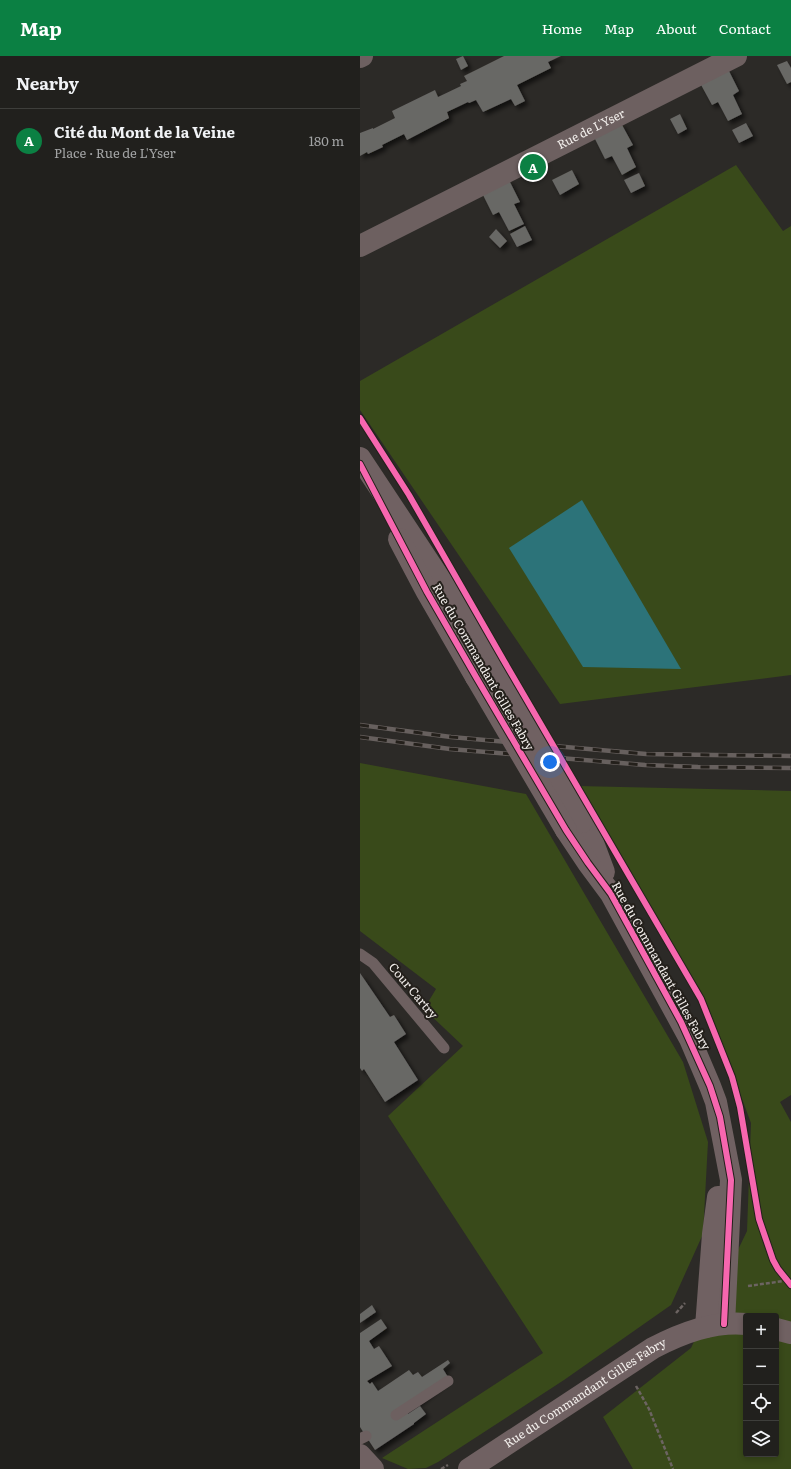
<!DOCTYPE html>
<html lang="en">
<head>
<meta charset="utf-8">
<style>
	:root { --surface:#21201d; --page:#2d2d2a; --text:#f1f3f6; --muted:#a2a3a4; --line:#3e3e3b; --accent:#0b8043 }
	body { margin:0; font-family:Literata,serif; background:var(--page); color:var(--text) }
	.controls { position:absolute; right:12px; bottom:12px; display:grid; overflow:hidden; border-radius:4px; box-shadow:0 2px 6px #0003 }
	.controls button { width:36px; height:36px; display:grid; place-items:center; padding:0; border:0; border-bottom:1px solid var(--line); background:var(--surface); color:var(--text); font:20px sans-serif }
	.you { position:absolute; left:190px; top:706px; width:14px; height:14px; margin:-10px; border:3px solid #fff; border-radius:50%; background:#1a73e8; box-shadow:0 0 0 6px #1a73e833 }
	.badge { display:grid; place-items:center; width:26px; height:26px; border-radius:50%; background:var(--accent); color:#fff; font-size:13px; font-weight:700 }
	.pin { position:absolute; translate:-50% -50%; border:2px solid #fff; box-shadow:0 1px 4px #0006 }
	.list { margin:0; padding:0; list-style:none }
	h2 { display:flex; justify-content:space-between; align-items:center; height:52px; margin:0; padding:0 16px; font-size:17px }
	h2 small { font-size:13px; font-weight:400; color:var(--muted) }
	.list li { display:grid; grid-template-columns:26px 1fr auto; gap:12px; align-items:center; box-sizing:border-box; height:64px; padding:0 16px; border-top:1px solid var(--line) }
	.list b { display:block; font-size:15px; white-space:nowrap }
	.list p { margin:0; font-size:13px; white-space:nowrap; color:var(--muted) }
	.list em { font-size:13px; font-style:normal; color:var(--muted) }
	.icon { flex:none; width:22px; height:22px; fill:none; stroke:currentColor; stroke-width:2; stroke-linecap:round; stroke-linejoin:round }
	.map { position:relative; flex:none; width:431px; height:1413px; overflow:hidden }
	header { display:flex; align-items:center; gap:24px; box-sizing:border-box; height:56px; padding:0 20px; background:var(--accent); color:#fff }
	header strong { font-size:19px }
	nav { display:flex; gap:22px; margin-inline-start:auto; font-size:14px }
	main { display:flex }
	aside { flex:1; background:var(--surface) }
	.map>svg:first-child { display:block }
	.green { fill:#394a1a; fill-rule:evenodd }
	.water { fill:#2c7379 }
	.building { fill:#686765; filter:url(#shadow) }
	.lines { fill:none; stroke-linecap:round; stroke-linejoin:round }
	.path { stroke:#6c6462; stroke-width:2.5; stroke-dasharray:4 2; stroke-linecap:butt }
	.lane { stroke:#6d6060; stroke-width:11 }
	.street { stroke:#6d6060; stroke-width:22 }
	.secondary { stroke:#706162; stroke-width:22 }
	.rail-casing { stroke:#67605e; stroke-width:4.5 }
	.rail { stroke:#24201b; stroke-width:3; stroke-dasharray:9; stroke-linecap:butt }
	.secondary-bridge { stroke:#706162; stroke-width:22 }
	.cycleway-casing { stroke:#24201b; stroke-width:8 }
	.cycleway { stroke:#f766af; stroke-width:6 }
	.labels { text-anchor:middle; stroke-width:4; stroke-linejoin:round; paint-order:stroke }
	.street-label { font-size:12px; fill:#f3efec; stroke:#24201b }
</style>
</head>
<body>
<header>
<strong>Map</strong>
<nav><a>Home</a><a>Map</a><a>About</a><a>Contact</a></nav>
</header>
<main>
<aside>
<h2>Nearby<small></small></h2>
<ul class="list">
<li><span class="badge">A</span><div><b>Cité du Mont de la Veine</b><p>Place · Rue de L'Yser</p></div><em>180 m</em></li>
</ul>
</aside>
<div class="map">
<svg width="431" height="1413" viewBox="0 0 431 1413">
	<defs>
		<filter id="shadow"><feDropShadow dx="3.5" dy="3.5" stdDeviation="2" flood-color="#0009"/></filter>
	</defs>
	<rect width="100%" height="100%" fill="#2c2a27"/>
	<g class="green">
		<polygon points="376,109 423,175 431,170 431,619 200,648 0,354 0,325"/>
		<polygon points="0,707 166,738 323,1006 348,1086 343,1178 311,1249 204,1324 78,1406 66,1412 48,1413 22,1402 183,1297 28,1060 103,990 64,953 76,933 0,875"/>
		<path d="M 218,730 L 431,735 L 431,1039 L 420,1046 L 431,1066 L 431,1413 L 273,1413 L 243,1361 L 331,1292 L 387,1175 L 391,1067 L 344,941 ZM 386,1260 L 416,1260 L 416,1398 L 386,1398 Z"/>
	</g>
	<polygon class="water" points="222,444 321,613 223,611 149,492"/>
	<g class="building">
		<polygon points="103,0 108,10 101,14 96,3"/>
		<polygon points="144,0 201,0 188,6 191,12 157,29 165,45 155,50 151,43 123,56 116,44 109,47 108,46 87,56 89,62 47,84 44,78 22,89 23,91 8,98 7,96 0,100 0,77 13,72 13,73 35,62 32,55 75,34 78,41 101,30 100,28 107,25 104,20"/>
		<polygon points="427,5 431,12 431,26 427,28 417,9"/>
		<polygon points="368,13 379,35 373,39 382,58 368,65 358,46 352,49 340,27"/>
		<polygon points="320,58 327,73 318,78 310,63"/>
		<polygon points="261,67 273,89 267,92 276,111 262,119 252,100 245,103 234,81"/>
		<polygon points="386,67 393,80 379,87 372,74"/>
		<polygon points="212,114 219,128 200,139 192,124"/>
		<polygon points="279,117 285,130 271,137 264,124"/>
		<polygon points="149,124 160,146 154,148 164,168 149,175 139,156 133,159 122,137"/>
		<polygon points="165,170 172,184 157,191 150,178"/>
		<polygon points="136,173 147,185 140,192 129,181"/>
		<polygon points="0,917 30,961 34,959 46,978 34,986 58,1024 25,1046 4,1013 2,1015 0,1012"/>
		<polygon points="12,1249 16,1256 0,1267 0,1258"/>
		<polygon points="21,1263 27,1272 9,1285 14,1293 19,1290 32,1310 7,1325 10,1328 12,1326 18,1335 49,1314 53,1319 58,1316 62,1321 88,1304 90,1307 83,1313 88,1321 47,1356 48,1358 60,1350 66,1358 54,1367 54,1368 15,1394 0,1371 0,1277"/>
	</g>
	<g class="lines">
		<g class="path">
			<polyline points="388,1230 431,1224"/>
			<polyline points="316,1257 325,1247"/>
			<polyline points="276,1330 289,1353 313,1413"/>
			<polyline points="81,1413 88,1409"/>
		</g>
		<g class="lane">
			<polyline points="0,898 13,907 84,992"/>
			<polyline points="36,1359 88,1325"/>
			<polyline points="0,1383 6,1380"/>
		</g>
		<g class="street">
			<polyline points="0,1 2,0"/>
			<path id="s1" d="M 0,190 L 376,0"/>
		</g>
		<g class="secondary">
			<polyline points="0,402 82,526 132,613"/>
			<polyline points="39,483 67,536 116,621"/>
			<polyline points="222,766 232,784 244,816"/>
			<polyline points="206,774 228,807 251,838 330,983 350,1030 356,1046 371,1124 364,1268"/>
			<polyline points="346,1271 353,1178 358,1141"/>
			<polyline points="416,1273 431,1277"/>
			<polyline points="0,1399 13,1413"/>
			<path id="s2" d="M 109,1413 L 293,1292 C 322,1277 353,1265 386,1268"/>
		</g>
		<defs>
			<g id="rail">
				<polyline points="0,669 91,681 286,698 431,700"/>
				<polyline points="0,681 90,693 285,709 338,711 431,712"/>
			</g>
		</defs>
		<use href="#rail" class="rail-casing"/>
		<use href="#rail" class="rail"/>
		<g class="secondary-bridge">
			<polyline points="132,613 222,766"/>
			<polyline points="116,621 206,774"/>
		</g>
		<defs>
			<g id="cycleway">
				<polyline points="0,362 49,439 144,605 341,943 372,1021 380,1051 399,1163 413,1204 418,1213 431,1229"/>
				<polyline points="0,408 67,536 116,621 206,774 228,807 251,838 321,966 350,1030 360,1061 371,1124 364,1268"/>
			</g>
		</defs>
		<use href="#cycleway" class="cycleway-casing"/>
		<use href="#cycleway" class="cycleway"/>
	</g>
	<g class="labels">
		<g class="street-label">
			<text dy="4" stroke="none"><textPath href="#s1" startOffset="259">Rue de L'Yser</textPath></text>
			<text transform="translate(123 611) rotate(60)" y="4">Rue du Commandant Gilles Fabry</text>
			<text transform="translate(301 910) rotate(61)" y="4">Rue du Commandant Gilles Fabry</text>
			<text transform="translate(53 935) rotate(50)" y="4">Cour Cartry</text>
			<text dy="4" stroke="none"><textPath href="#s2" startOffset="139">Rue du Commandant Gilles Fabry</textPath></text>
		</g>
	</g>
</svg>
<div class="controls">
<button>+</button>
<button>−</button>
<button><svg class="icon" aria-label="locate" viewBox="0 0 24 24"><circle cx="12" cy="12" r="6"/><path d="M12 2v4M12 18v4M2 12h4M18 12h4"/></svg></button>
<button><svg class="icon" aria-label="layers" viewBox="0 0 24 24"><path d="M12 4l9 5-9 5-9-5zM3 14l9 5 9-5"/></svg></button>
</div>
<div class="you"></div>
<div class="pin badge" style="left:173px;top:111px">A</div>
</div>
</main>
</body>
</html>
